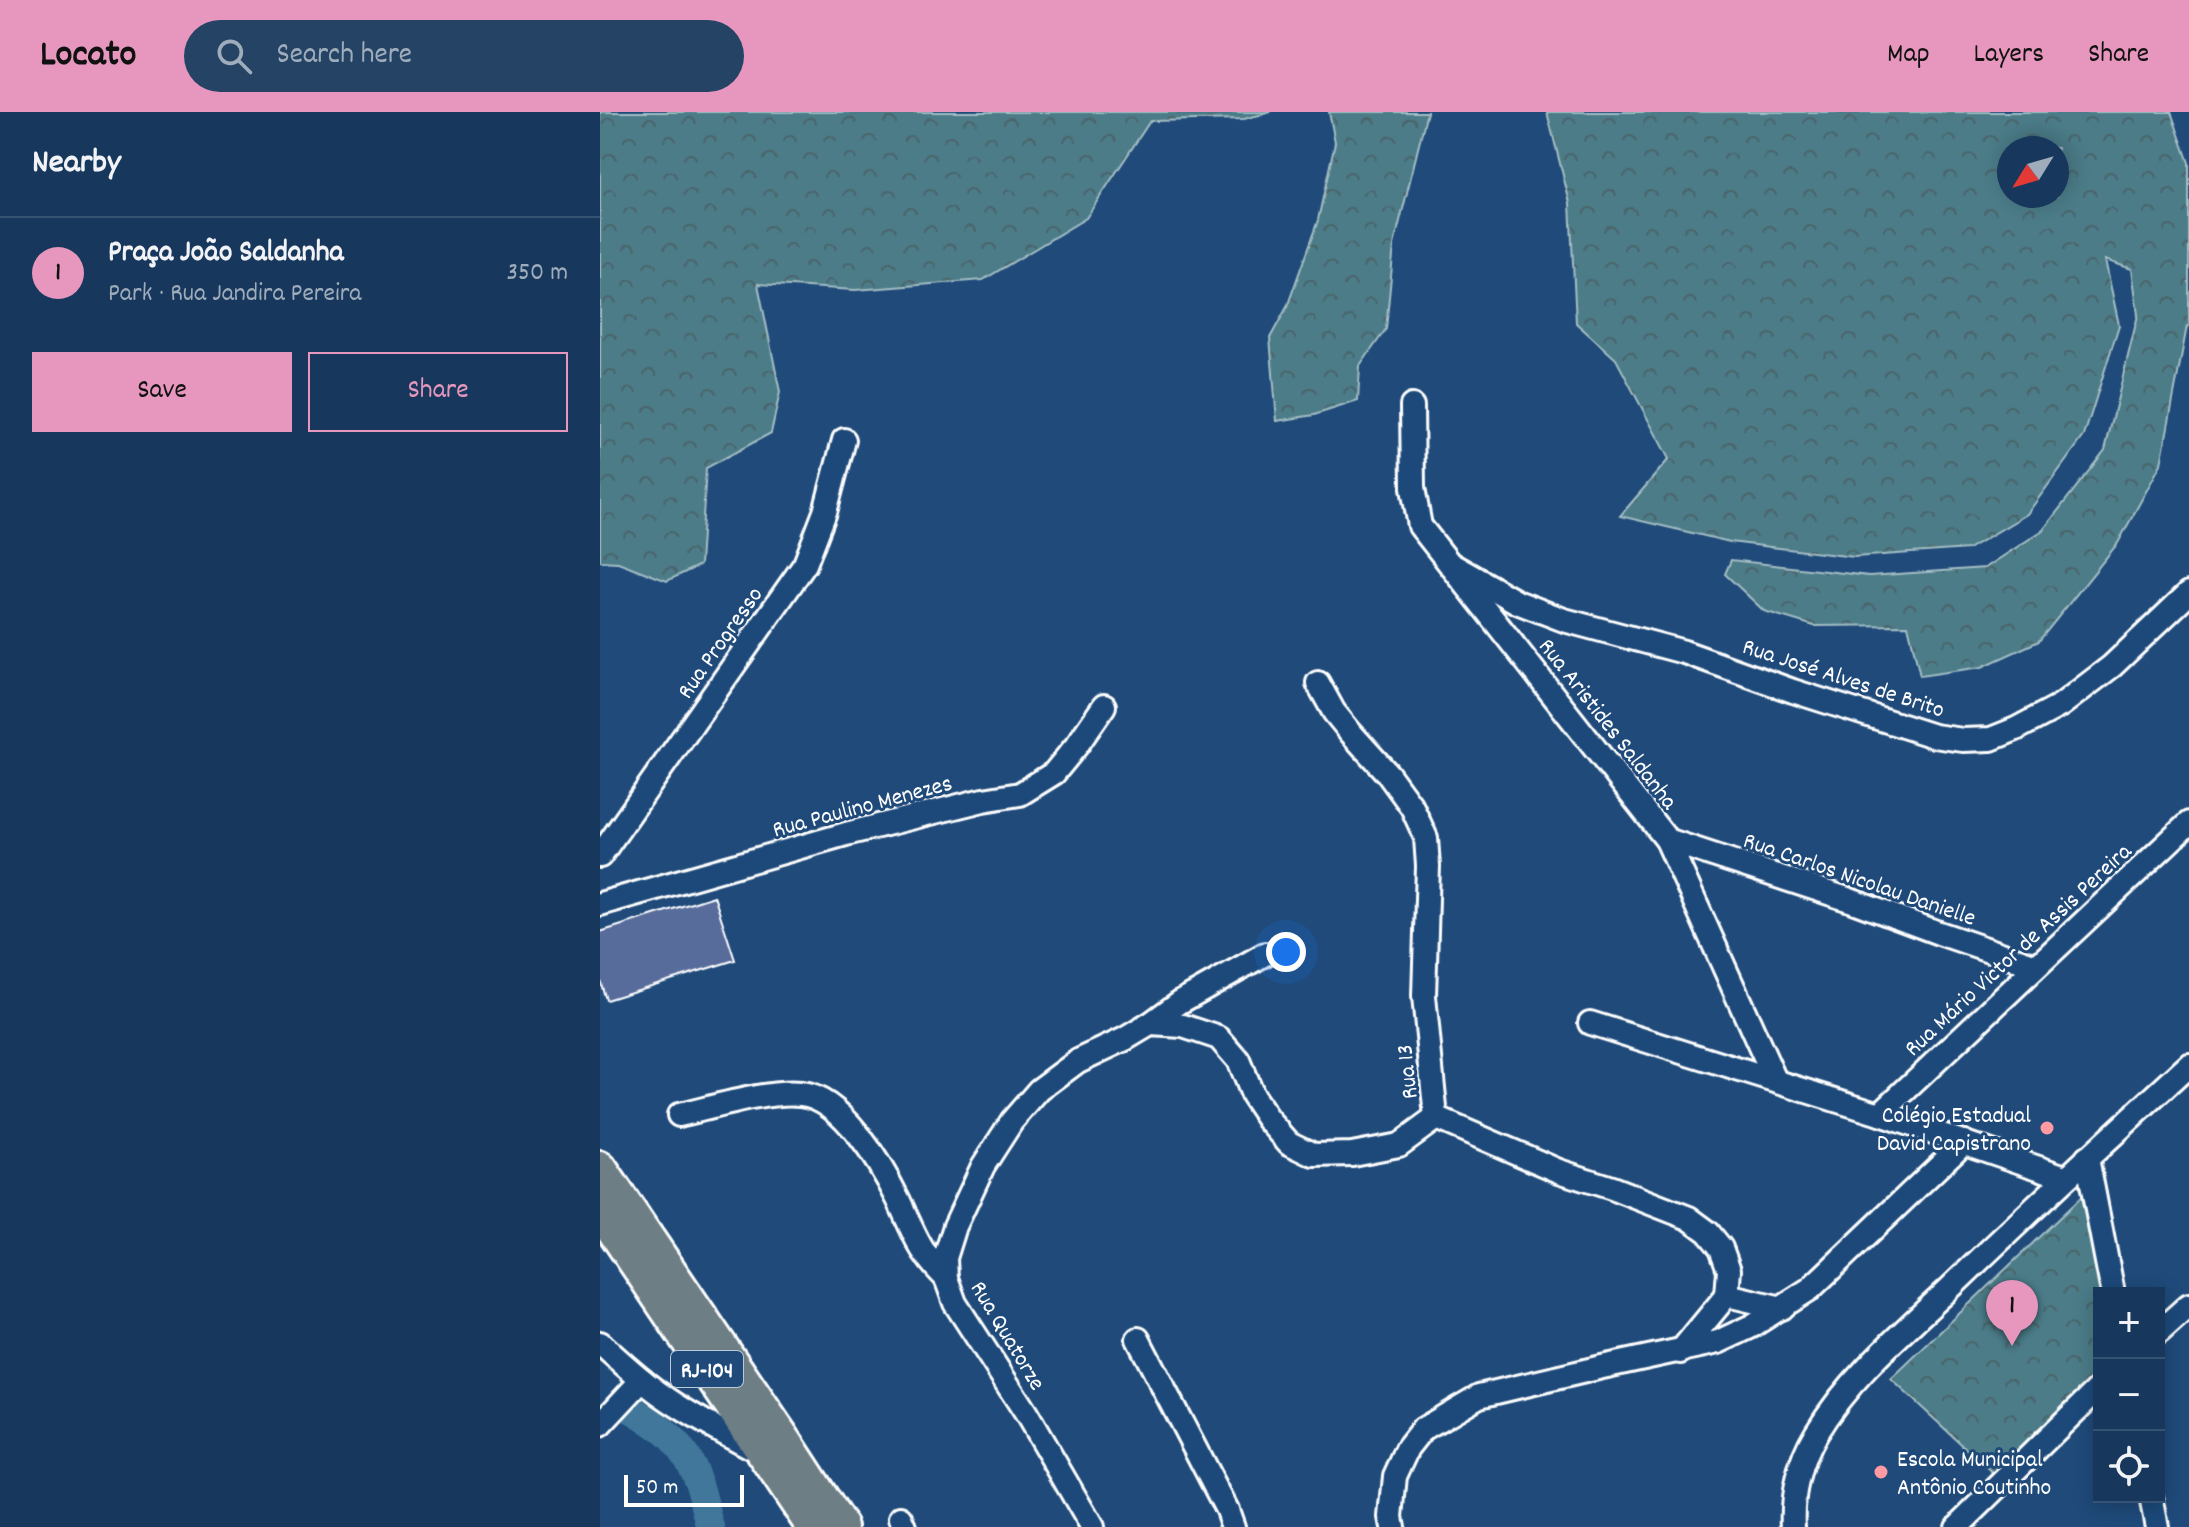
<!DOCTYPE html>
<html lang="en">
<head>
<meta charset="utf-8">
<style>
	:root { --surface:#17385c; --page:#244365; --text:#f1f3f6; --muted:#9eacbb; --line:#365272; --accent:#e797bd }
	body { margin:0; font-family:Dekko,sans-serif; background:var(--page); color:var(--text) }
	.controls { position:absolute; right:24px; bottom:24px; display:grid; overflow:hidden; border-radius:0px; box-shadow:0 4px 20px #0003 }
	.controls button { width:72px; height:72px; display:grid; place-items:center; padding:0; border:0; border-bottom:2px solid var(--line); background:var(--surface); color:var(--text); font:40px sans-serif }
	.compass { position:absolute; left:1397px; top:24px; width:72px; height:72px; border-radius:50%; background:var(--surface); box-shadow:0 4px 20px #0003; rotate:233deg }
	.scale { position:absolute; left:24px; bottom:20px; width:120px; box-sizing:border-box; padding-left:8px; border:4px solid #fff; border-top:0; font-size:22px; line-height:28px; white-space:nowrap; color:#fff; -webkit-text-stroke:6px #1f4a7a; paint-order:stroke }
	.you { position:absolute; left:686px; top:840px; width:28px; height:28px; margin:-20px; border:6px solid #fff; border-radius:50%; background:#1a73e8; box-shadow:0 0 0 12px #1a73e833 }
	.badge { display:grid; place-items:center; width:52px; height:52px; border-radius:50%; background:var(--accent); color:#111; font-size:26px; font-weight:700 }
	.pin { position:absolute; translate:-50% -66px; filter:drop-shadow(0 2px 4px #0008) }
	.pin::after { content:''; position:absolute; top:42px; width:28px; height:24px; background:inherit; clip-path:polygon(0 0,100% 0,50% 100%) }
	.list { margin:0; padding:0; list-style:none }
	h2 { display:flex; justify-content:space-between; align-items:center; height:104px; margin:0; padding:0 32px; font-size:34px }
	h2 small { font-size:26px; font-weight:400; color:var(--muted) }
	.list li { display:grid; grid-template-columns:52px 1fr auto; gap:24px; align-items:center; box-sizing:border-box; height:112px; padding:0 32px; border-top:2px solid var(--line) }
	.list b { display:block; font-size:30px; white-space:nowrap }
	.list p { margin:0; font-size:26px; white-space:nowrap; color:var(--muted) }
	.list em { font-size:26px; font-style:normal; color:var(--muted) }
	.actions { display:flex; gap:16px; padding:24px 32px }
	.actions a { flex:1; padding:18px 0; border:2px solid var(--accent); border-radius:0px; text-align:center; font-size:28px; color:var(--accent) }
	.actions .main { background:var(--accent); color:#111 }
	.icon { flex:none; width:44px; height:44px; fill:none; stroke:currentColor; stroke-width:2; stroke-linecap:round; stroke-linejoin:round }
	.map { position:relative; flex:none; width:1589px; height:1415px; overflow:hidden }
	header { display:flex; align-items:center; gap:48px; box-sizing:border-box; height:112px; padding:0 40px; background:var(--accent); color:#111 }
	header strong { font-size:38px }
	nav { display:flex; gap:44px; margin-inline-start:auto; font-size:28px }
	.search { width:560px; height:72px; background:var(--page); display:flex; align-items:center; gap:20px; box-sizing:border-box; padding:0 28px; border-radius:44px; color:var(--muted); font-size:30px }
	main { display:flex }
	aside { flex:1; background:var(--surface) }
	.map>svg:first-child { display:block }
	.forest { fill:url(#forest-crowns); stroke:#a5bec4; stroke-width:2; fill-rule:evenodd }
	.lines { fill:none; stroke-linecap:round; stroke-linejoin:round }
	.river { stroke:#3f779a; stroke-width:28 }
	.building { fill:#586c9c; stroke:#fff; stroke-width:2 }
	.minor-casing { stroke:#fff; stroke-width:28 }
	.highway-casing { stroke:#fff; stroke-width:38 }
	.minor { stroke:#1f4a7a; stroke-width:22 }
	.highway { stroke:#6d7e84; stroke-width:32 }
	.poi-dot { fill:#ff9aa2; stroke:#1f4a7a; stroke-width:3 }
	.labels { text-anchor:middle; stroke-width:6; stroke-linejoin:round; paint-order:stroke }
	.shield { fill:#1f4a7a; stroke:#bcc9d7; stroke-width:2 }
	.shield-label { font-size:22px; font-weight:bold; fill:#fff }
	.street-label { font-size:24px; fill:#fff; stroke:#1f4a7a }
	.poi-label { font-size:24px; fill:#fff; stroke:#1f4a7a; text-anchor:end }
</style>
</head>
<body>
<header>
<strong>Locato</strong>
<div class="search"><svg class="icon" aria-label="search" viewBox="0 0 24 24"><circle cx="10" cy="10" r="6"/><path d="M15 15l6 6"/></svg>Search here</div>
<nav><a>Map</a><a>Layers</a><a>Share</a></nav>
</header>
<main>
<aside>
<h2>Nearby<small></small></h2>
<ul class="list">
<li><span class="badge">1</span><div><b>Praça João Saldanha</b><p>Park · Rua Jandira Pereira</p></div><em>350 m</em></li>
</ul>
<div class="actions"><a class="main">Save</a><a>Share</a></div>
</aside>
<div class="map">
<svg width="1589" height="1415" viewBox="0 0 1589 1415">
	<defs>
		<pattern id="forest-crowns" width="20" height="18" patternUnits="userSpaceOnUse" patternTransform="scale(2)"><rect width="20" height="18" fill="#4b7c88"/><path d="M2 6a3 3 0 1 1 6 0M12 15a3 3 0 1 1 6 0" fill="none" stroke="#4c646a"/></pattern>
	</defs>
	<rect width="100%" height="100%" fill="#1f4a7a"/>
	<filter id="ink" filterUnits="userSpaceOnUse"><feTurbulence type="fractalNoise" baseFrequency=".0125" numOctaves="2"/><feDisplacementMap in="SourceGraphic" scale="16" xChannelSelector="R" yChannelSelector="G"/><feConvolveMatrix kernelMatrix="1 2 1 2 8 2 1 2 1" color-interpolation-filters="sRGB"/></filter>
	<g filter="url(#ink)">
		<g class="forest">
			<polygon points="0,0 671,0 644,7 550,9 486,106 383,168 255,178 158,172 180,280 171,321 106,356 100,453 67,469 18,450 0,449"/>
			<polygon points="729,0 827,0 794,133 786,217 760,254 758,289 714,303 677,309 670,226 687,195 718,108 735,30"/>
			<path d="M 947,0 L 1571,0 L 1589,51 L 1589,214 L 1587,214 L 1561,352 L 1518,431 L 1439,529 L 1382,555 L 1320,564 L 1308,513 L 1214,514 L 1164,499 L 1125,462 L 1131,448 L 1269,464 L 1385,456 L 1443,418 L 1505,338 L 1538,203 L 1532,157 L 1505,148 L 1519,213 L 1484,324 L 1427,402 L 1368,437 L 1254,445 L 1130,430 L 1020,404 L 1069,347 L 1016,247 L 976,211 L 970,91 ZM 1457,36 L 1457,84 L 1409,84 L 1409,36 Z"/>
			<polygon points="1485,1081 1503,1181 1499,1181 1499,1263 1396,1364 1291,1267"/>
		</g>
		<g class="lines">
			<path class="river" d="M 27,1295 C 63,1315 85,1332 99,1372 C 104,1386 106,1401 111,1415"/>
		</g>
		<polygon class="building" points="114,784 135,848 6,888 0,868 0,820"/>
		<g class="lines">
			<defs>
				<g id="minor">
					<polyline points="812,294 813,376 820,414 1067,728 1175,968"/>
					<polyline points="852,453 917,490 964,508 1084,540 1193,579 1334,624 1363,628 1391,627 1416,617 1461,593 1512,554 1589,481"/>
					<polyline points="718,571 734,600 751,621 788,662 812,695 826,726 828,754 824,884 836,1006"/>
					<polyline points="1067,728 1250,788 1339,821 1436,854"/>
					<polyline points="0,744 205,452 225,400 244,328"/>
					<polyline points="0,792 246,722 383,688 420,682 454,661 477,633 504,594"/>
					<polyline points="990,911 1280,1002 1465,1065"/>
					<polyline points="550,912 580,890 665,842"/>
					<polyline points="1280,1002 1589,711"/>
					<path d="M 79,1003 C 111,996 169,978 201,982 C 243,986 281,1053 298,1087 C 314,1120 318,1139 346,1166"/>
					<polyline points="836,1006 959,1059 1012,1076 1089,1106 1108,1120 1121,1136 1129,1158 1127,1183 1182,1196"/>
					<polyline points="1487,1046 1513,1181"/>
					<polyline points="1559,1220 1589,1193"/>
					<polyline points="538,1227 627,1398 633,1415"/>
					<path d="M 0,1231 C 20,1249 40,1268 63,1284 C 94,1306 128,1323 161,1341"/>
					<polyline points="1080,1240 1127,1183"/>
					<polyline points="0,1313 42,1268"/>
					<polyline points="1551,1385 1557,1415"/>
					<polyline points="301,1406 305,1415"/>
					<polyline points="492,1415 426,1301 355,1191 346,1166 345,1146 355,1114 383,1054 412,1009 439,978 478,949 525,927 550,912 583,914 619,926 638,948 652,983 668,1007 689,1031 714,1043 752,1042 799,1033 836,1006"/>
					<polyline points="793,1415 791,1405 795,1364 808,1336 823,1317 879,1284 1002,1255 1118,1230 1152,1214 1210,1177 1364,1030"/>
					<path d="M 1193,1415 C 1191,1384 1199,1349 1216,1321 C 1249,1266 1301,1222 1348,1178 C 1427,1102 1508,1027 1589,953"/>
					<polyline points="1357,1415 1499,1276"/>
				</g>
				<g id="highway">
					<polyline points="0,1056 185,1329 241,1415"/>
					<polyline points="0,1098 213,1415"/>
				</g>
			</defs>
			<use href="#minor" class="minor-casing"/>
			<use href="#highway" class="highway-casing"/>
			<use href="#minor" class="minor"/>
			<use href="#highway" class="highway"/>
		</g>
	</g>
	<g class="poi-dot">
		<circle cx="1447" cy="1016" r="8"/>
		<circle cx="1281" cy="1360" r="8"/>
	</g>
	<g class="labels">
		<rect class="shield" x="71" y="1239" width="72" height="36" rx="6"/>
		<g class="shield-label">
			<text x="107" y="1265">RJ-104</text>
		</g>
		<g class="street-label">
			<text transform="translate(119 530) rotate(-55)" y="8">Rua Progresso</text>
			<text transform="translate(1244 565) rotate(18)" y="8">Rua José Alves de Brito</text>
			<text transform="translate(1009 611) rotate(52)" y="8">Rua Aristides Saldanha</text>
			<text transform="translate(262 693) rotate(-15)" y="8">Rua Paulino Menezes</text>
			<text transform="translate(1260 766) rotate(19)" y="8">Rua Carlos Nicolau Danielle</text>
			<text transform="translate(1417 837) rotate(-43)" y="8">Rua Mário Victor de Assis Pereira</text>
			<text transform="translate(806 960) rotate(-96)" y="8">Rua 13</text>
			<text transform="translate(409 1223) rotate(59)" y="8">Rua Quatorze</text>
		</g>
		<g class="poi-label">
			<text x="1431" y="1010">Colégio Estadual<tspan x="1431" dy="28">David Capistrano</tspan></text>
			<text x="1297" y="1354" text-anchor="start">Escola Municipal<tspan x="1297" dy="28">Antônio Coutinho</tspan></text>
		</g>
	</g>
</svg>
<div class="controls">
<button>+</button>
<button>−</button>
<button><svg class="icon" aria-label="locate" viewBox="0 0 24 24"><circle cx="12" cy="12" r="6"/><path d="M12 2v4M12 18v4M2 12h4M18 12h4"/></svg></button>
</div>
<svg class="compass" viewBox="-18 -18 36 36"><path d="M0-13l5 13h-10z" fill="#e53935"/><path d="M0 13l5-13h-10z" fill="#9eacbb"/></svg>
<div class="scale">50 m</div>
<div class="you"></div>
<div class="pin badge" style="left:1412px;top:1234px">1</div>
</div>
</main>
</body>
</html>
